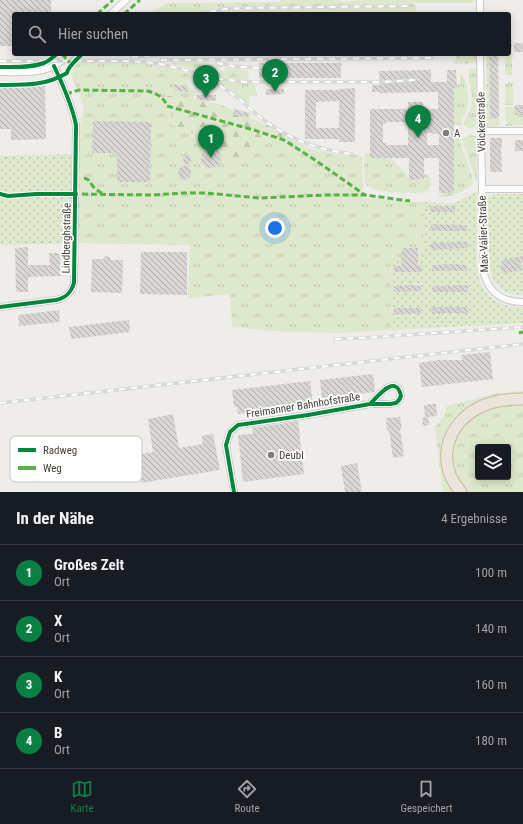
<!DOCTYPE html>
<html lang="de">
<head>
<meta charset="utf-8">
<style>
	:root { --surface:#171b24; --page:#20242c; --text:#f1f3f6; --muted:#9ea1a6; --line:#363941; --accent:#0b8043 }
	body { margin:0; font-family:"Roboto Condensed",sans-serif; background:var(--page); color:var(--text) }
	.controls { position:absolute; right:12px; bottom:12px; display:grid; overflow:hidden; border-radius:4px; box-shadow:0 2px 10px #0003 }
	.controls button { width:36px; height:36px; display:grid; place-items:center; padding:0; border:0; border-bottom:1px solid var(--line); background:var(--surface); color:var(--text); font:20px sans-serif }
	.you { position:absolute; left:275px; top:228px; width:14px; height:14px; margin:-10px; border:3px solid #fff; border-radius:50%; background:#1a73e8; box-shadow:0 0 0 6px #1a73e833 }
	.badge { display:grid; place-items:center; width:26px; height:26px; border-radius:50%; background:var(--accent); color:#fff; font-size:13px; font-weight:700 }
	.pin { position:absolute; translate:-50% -33px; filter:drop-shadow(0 1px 2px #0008) }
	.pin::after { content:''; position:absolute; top:21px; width:14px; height:12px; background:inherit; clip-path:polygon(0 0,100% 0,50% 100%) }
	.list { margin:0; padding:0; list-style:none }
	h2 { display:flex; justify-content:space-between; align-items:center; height:52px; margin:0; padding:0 16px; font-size:17px }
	h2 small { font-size:13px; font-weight:400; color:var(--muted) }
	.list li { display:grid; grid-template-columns:26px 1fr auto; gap:12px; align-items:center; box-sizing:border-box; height:56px; padding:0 16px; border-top:1px solid var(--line) }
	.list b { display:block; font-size:15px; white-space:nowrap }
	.list p { margin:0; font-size:13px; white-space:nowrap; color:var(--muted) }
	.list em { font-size:13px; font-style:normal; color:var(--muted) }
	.icon { flex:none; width:22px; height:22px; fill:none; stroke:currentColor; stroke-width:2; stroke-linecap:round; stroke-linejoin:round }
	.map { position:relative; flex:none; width:523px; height:492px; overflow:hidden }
	.search { position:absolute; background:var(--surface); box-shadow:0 2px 10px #0003; left:12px; right:12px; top:12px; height:44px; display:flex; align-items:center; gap:10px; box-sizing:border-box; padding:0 14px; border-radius:4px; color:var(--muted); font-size:15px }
	.sheet { height:276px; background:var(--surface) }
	nav { display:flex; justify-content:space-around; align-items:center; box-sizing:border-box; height:56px; border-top:1px solid var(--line); background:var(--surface); font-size:11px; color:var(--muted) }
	nav a { display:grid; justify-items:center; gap:2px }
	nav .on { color:var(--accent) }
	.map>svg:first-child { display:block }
	.grass { fill:url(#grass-tufts); fill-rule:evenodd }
	.forest { fill:url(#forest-firs) }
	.park { fill:url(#park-dots) }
	.building { fill:url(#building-back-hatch); fill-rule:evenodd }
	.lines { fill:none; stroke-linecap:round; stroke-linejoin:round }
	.minor-casing { stroke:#cdcbc7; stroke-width:8 }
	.motorway-casing { stroke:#c5b9a7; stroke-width:13 }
	.minor { stroke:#fdfcfc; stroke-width:6 }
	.motorway { stroke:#eae4da; stroke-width:11 }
	.rail-casing { stroke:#d9d9d8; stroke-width:3.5 }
	.rail { stroke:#fff; stroke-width:2; stroke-dasharray:6; stroke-linecap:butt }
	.quiet { stroke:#57b346; stroke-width:3; stroke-dasharray:6 3; stroke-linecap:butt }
	.cycleway-casing { stroke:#fff; stroke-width:6 }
	.cycleway { stroke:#00873e; stroke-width:4 }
	.poi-dot { fill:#807b75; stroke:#fff; stroke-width:1.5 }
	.labels { text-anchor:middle; stroke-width:3.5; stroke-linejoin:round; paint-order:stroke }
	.street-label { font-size:11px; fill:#443e36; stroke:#fff }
	.poi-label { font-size:11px; fill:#443e36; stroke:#fff; text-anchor:start }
	.key { fill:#fff; stroke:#c7c5c3; stroke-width:1 }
	.key-label { font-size:11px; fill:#443e36 }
</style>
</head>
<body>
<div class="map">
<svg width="523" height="492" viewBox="0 0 523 492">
	<defs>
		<pattern id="grass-tufts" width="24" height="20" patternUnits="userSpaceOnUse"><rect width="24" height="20" fill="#dde8cc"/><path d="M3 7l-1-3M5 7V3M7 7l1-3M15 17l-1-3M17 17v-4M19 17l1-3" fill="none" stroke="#bfc8b0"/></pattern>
		<pattern id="forest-firs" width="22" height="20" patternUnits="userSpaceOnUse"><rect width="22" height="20" fill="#dde8cc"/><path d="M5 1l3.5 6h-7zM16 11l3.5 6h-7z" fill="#bfc8b0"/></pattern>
		<pattern id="park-dots" width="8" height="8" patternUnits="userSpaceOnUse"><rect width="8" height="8" fill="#dde8cc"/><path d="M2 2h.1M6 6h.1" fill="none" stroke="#bfc8b0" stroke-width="1.8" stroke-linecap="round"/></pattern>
		<pattern id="building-back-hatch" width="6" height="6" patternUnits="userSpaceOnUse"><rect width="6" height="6" fill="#d8d6d2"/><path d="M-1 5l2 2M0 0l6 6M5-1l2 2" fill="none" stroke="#b1afab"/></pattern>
	</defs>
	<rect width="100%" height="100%" fill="#efedea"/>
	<g class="grass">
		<polygon points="280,0 339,0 341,2 356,1 359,0 475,0 475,3 411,3 415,5 416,12 390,12 389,14 204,14 221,11 251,10 251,7 216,8 192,14 151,14 159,8 167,3 280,2"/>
		<polygon points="509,36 512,36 512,75 505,75 505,54 509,54"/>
		<polygon points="338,54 440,54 440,56 343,57"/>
		<polygon points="486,54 489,54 490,118 499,118 499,125 498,127 488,127 487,125"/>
		<polygon points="78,62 138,63 167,67 198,76 186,82 196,93 193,99 165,95 170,102 172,125 195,134 216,146 238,164 265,136 311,149 346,156 347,154 359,155 362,157 363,198 390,200 423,202 424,259 391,261 391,330 339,333 287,332 232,327 230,294 188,298 190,245 76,243 75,154 84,106 72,78 73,68"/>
		<polygon points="194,62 224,66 206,73 169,63"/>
		<polygon points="230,67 248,70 249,81 219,77 211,75"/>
		<polygon points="469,68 476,69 476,128 467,128 466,126 464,126 464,122 471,108 472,98 469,79"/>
		<path d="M 460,74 L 462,74 C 467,85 471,98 467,110 C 465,115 461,119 461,125 L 454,125 L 454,88 L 456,88 L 457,85 L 460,84 Z"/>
		<polygon points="212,79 213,79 231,82 255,84 257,96 253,95 249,97 250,102 247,103 234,93"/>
		<polygon points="513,82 513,105 505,105 505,83"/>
		<polygon points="505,107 515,107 515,115 523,115 523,125 506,126"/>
		<polygon points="467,135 476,136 477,180 475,181 475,177 463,142 462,138 466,137"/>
		<path d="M 454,138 L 460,138 C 462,154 472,168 473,183 C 463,192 453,197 440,197 L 439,195 L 442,195 L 443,193 L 454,193 Z"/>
		<path d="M 365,153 L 370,153 L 370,158 L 391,158 L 408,176 L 409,180 L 424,179 L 424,174 C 431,175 431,180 431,186 C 429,189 427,191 424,192 C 414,194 370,193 366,184 C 363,179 365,159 365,153 Z"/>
		<polygon points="523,391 523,396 499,397 447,434 455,492 444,492 442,487 435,427 443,418 447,406 492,394 508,392"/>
		<path d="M 509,405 L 523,405 L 523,492 L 465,492 L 449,461 L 455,435 L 471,418 L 487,409 ZM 478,447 L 508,447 L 508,477 L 478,477 Z"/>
	</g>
	<g class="forest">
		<polygon points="458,54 476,54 476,63 455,64 454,62"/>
		<polygon points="164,95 217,103 271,127 311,149 265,136 238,164 216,146 195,134 172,125 170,102"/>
	</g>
	<g class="park">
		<polygon points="75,154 76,243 0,245 0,156"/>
		<path d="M 476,192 L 477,192 C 477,208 477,225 477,241 C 477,253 476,266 479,278 C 483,298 504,308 523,307 L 523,323 L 391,330 L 391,260 L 424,259 L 423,202 L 454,203 Z"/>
		<path d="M 493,194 L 523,194 L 523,295 C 516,296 509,294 503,290 C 486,279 488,257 488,239 C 487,226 487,213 487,199 L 489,196 Z"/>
	</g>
	<g class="building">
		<polygon points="0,0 51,0 51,14 14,14 14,46 0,46"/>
		<rect x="514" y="43" width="9" height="9"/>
		<polygon points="489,54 498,54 499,118 490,119"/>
		<rect x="259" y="63" width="82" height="15"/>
		<path d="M 431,70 L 431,82 L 447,82 L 447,70 L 456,70 L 457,88 L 454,88 L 454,193 L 439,193 L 439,158 L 424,158 L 424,179 L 409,180 L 409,158 L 370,158 L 370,109 L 408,109 L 408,102 L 423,102 L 423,109 L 438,109 L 438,92 L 380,93 L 380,92 L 372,92 L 372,85 L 380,85 L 379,71 ZM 386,122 L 408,122 L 408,145 L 386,145 L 386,143 L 383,143 L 383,124 L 386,124 ZM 427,133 L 439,134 L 439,145 L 427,145 Z"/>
		<polygon points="175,85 188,86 188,92 175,91"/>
		<polygon points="45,86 46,139 11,140 11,129 0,129 0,87"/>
		<path d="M 355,88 L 355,142 L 339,142 L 339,139 L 305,139 L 305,90 L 339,90 L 339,89 ZM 339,101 L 339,128 L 316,128 L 316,102 Z"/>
		<polygon points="266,89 284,89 284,94 266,95"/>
		<polygon points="196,95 216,95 216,101 196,100"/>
		<rect x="515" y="105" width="8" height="10"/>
		<polygon points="234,109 250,113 248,118 233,114"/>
		<polygon points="93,121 151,122 150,182 117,182 117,153 92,153"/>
		<polygon points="490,138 502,138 502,147 501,147 502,171 501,172 490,172"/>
		<rect x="515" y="140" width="8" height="11"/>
		<circle cx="211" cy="158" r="10"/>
		<polygon points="185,156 189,156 191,159 191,162 187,165 191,170 191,174 189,178 184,180 182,179 179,176 178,172 180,168 185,165 183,161 184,157"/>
		<polygon points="431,206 455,206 455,212 430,212"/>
		<polygon points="431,224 467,225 467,231 430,231"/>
		<polygon points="455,242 467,242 468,248 431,250 431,243"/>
		<polygon points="28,247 28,265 50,265 49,253 60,253 61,276 28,277 28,292 16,292 15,248"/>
		<polygon points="402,248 418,248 418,265 421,265 421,272 394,272 394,266 401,266"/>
		<polygon points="141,252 187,252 187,295 140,294"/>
		<polygon points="104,256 110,257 110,260 123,260 122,293 91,292 92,259 104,259"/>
		<polygon points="523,256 523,262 521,262 522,271 501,273 500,266 502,266 503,259 510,259 510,258"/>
		<polygon points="456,264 467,265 467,271 432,271 432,265"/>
		<polygon points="410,285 421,286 421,291 394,292 394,286"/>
		<polygon points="468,285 468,292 432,292 432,286"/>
		<polygon points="431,307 467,307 468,313 444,313 444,314 432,314"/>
		<polygon points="394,308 421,308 421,313 394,315"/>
		<polygon points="59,310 60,322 19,326 18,315"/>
		<polygon points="129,320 130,332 71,339 69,327"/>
		<polygon points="490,352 493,379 422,387 419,363 438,360 462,360 461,355"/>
		<polygon points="373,374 375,392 322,398 320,380"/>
		<polygon points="310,381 313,405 238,414 237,407 234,407 232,390"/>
		<polygon points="430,404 436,404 437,416 428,417 429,425 423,426 422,418 425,417 424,405"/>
		<polygon points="173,414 179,448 203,444 202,436 213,434 220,470 141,483 136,455 153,452 148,419"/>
		<polygon points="400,417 402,429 400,429 404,456 393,458 389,430 387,431 386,418"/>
		<polygon points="298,421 304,474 243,482 238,435 253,434 252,428"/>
		<polygon points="357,463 362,492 345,492 341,466"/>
	</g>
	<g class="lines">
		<defs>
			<g id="minor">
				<polyline points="480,0 480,14"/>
				<polyline points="111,14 126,0"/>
				<path d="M 480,54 L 482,189 L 484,274 C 490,294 503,302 523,302"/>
				<path d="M 0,72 C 29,72 47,76 70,54"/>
				<polyline points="481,131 523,131"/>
				<polyline points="482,189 523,189"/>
				<path d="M 0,307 L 56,300 C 66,298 71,293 74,283 L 76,125 C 72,105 63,85 54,66"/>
				<path d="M 234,492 L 226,445 L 230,432 L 238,425 L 308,415 L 370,404 L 390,404 L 396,403 L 399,400 L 401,396 C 396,373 378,396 370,404"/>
			</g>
			<path id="motorway" d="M 461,492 C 436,464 445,426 478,408 C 491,401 508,399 523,399"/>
		</defs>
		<use href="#minor" class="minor-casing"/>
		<use href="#motorway" class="motorway-casing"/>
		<use href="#minor" class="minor"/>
		<use href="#motorway" class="motorway"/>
		<defs>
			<g id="rail">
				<polyline points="198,14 225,9 246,8 408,6"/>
				<polyline points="56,57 72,54"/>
				<polyline points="132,57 169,54"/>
				<polyline points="293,59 432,58"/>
				<polyline points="161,60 297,59"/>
				<polyline points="0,61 20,61"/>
				<polyline points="15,61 127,61"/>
				<polyline points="123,61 145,62 161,64 220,79 246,82 380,82 415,80"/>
				<polyline points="217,63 232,66 259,68"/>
				<path d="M 209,80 C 221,86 232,93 243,102 C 250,108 256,115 264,120 C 290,140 320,150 352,154"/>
				<polyline points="335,339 362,338 523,327"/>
				<polyline points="0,403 523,344"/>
			</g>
		</defs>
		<use href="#rail" class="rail-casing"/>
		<use href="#rail" class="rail"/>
		<g class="quiet">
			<polyline points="97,14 113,0"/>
			<polyline points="124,14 140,0"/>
			<polyline points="62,54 72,65"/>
			<path d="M 66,94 L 79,90 L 148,91 C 157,94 164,97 167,106 L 254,130 L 284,140 L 315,160 L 365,195"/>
			<path d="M 84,178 C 89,179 89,181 92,185 C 95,189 99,192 104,194"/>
			<polyline points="73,194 153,195 184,193 206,193 259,198 326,195 365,195 410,201"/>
			<polyline points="519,333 523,332"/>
		</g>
		<defs>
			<g id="cycleway">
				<path d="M 0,67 C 14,67 30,68 44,63 C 49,61 53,57 57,54"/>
				<path d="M 0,85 C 25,85 45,86 67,73 C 68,66 77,60 82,54"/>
				<polyline points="0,194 8,196 37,194 76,194"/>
				<path d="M 0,307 L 56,300 C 66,298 71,293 74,283 L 76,125 C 72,105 63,85 54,66"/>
				<path d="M 234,492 L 226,445 L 230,432 L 238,425 L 308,415 L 370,404 L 390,404 L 396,403 L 399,400 L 401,396 C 396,373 378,396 370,404"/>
			</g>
		</defs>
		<use href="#cycleway" class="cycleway-casing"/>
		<use href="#cycleway" class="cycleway"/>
	</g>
	<g class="poi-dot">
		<circle cx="446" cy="133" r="4"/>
		<circle cx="271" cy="455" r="4"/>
	</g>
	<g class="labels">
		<g class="street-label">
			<text transform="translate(481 122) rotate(-91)" y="4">Völckerstraße</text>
			<text transform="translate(483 234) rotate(-92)" y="4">Max-Valier-Straße</text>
			<text transform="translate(66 238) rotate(-89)" y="4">Lindberghstraße</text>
			<text transform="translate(303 405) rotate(-9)" y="4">Freimanner Bahnhofstraße</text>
		</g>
		<g class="poi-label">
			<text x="454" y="137">A</text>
			<text x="279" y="459">Deubl</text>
		</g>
	</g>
	<rect x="10" y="436" width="132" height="46" rx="6" class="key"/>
	<rect x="18" y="448" width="18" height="4" fill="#00873e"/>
	<rect x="18" y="466" width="18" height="4" fill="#57b346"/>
	<g class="key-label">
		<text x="43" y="454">Radweg</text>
		<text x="43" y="472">Weg</text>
	</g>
</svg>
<div class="controls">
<button><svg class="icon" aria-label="layers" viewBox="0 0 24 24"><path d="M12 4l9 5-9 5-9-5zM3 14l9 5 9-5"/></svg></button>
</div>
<div class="you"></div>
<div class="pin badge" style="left:211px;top:158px">1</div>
<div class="pin badge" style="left:275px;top:92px">2</div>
<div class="pin badge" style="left:206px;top:98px">3</div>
<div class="pin badge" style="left:418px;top:138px">4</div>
<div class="search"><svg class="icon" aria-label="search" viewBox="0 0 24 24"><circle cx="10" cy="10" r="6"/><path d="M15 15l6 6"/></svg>Hier suchen</div>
</div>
<section class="sheet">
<h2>In der Nähe<small>4 Ergebnisse</small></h2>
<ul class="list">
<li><span class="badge">1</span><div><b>Großes Zelt</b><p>Ort</p></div><em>100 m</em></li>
<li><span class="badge">2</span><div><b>X</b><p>Ort</p></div><em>140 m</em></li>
<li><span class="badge">3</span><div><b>K</b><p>Ort</p></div><em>160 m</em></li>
<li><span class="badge">4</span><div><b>B</b><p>Ort</p></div><em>180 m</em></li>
</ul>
</section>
<nav>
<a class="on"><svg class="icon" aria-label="map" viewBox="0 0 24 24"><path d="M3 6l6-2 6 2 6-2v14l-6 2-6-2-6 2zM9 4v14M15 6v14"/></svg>Karte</a>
<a><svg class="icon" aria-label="directions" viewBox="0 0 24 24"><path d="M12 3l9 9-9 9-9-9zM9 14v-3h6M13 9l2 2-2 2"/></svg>Route</a>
<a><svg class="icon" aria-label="saved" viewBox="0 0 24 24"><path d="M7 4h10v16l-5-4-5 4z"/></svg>Gespeichert</a>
</nav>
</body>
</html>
